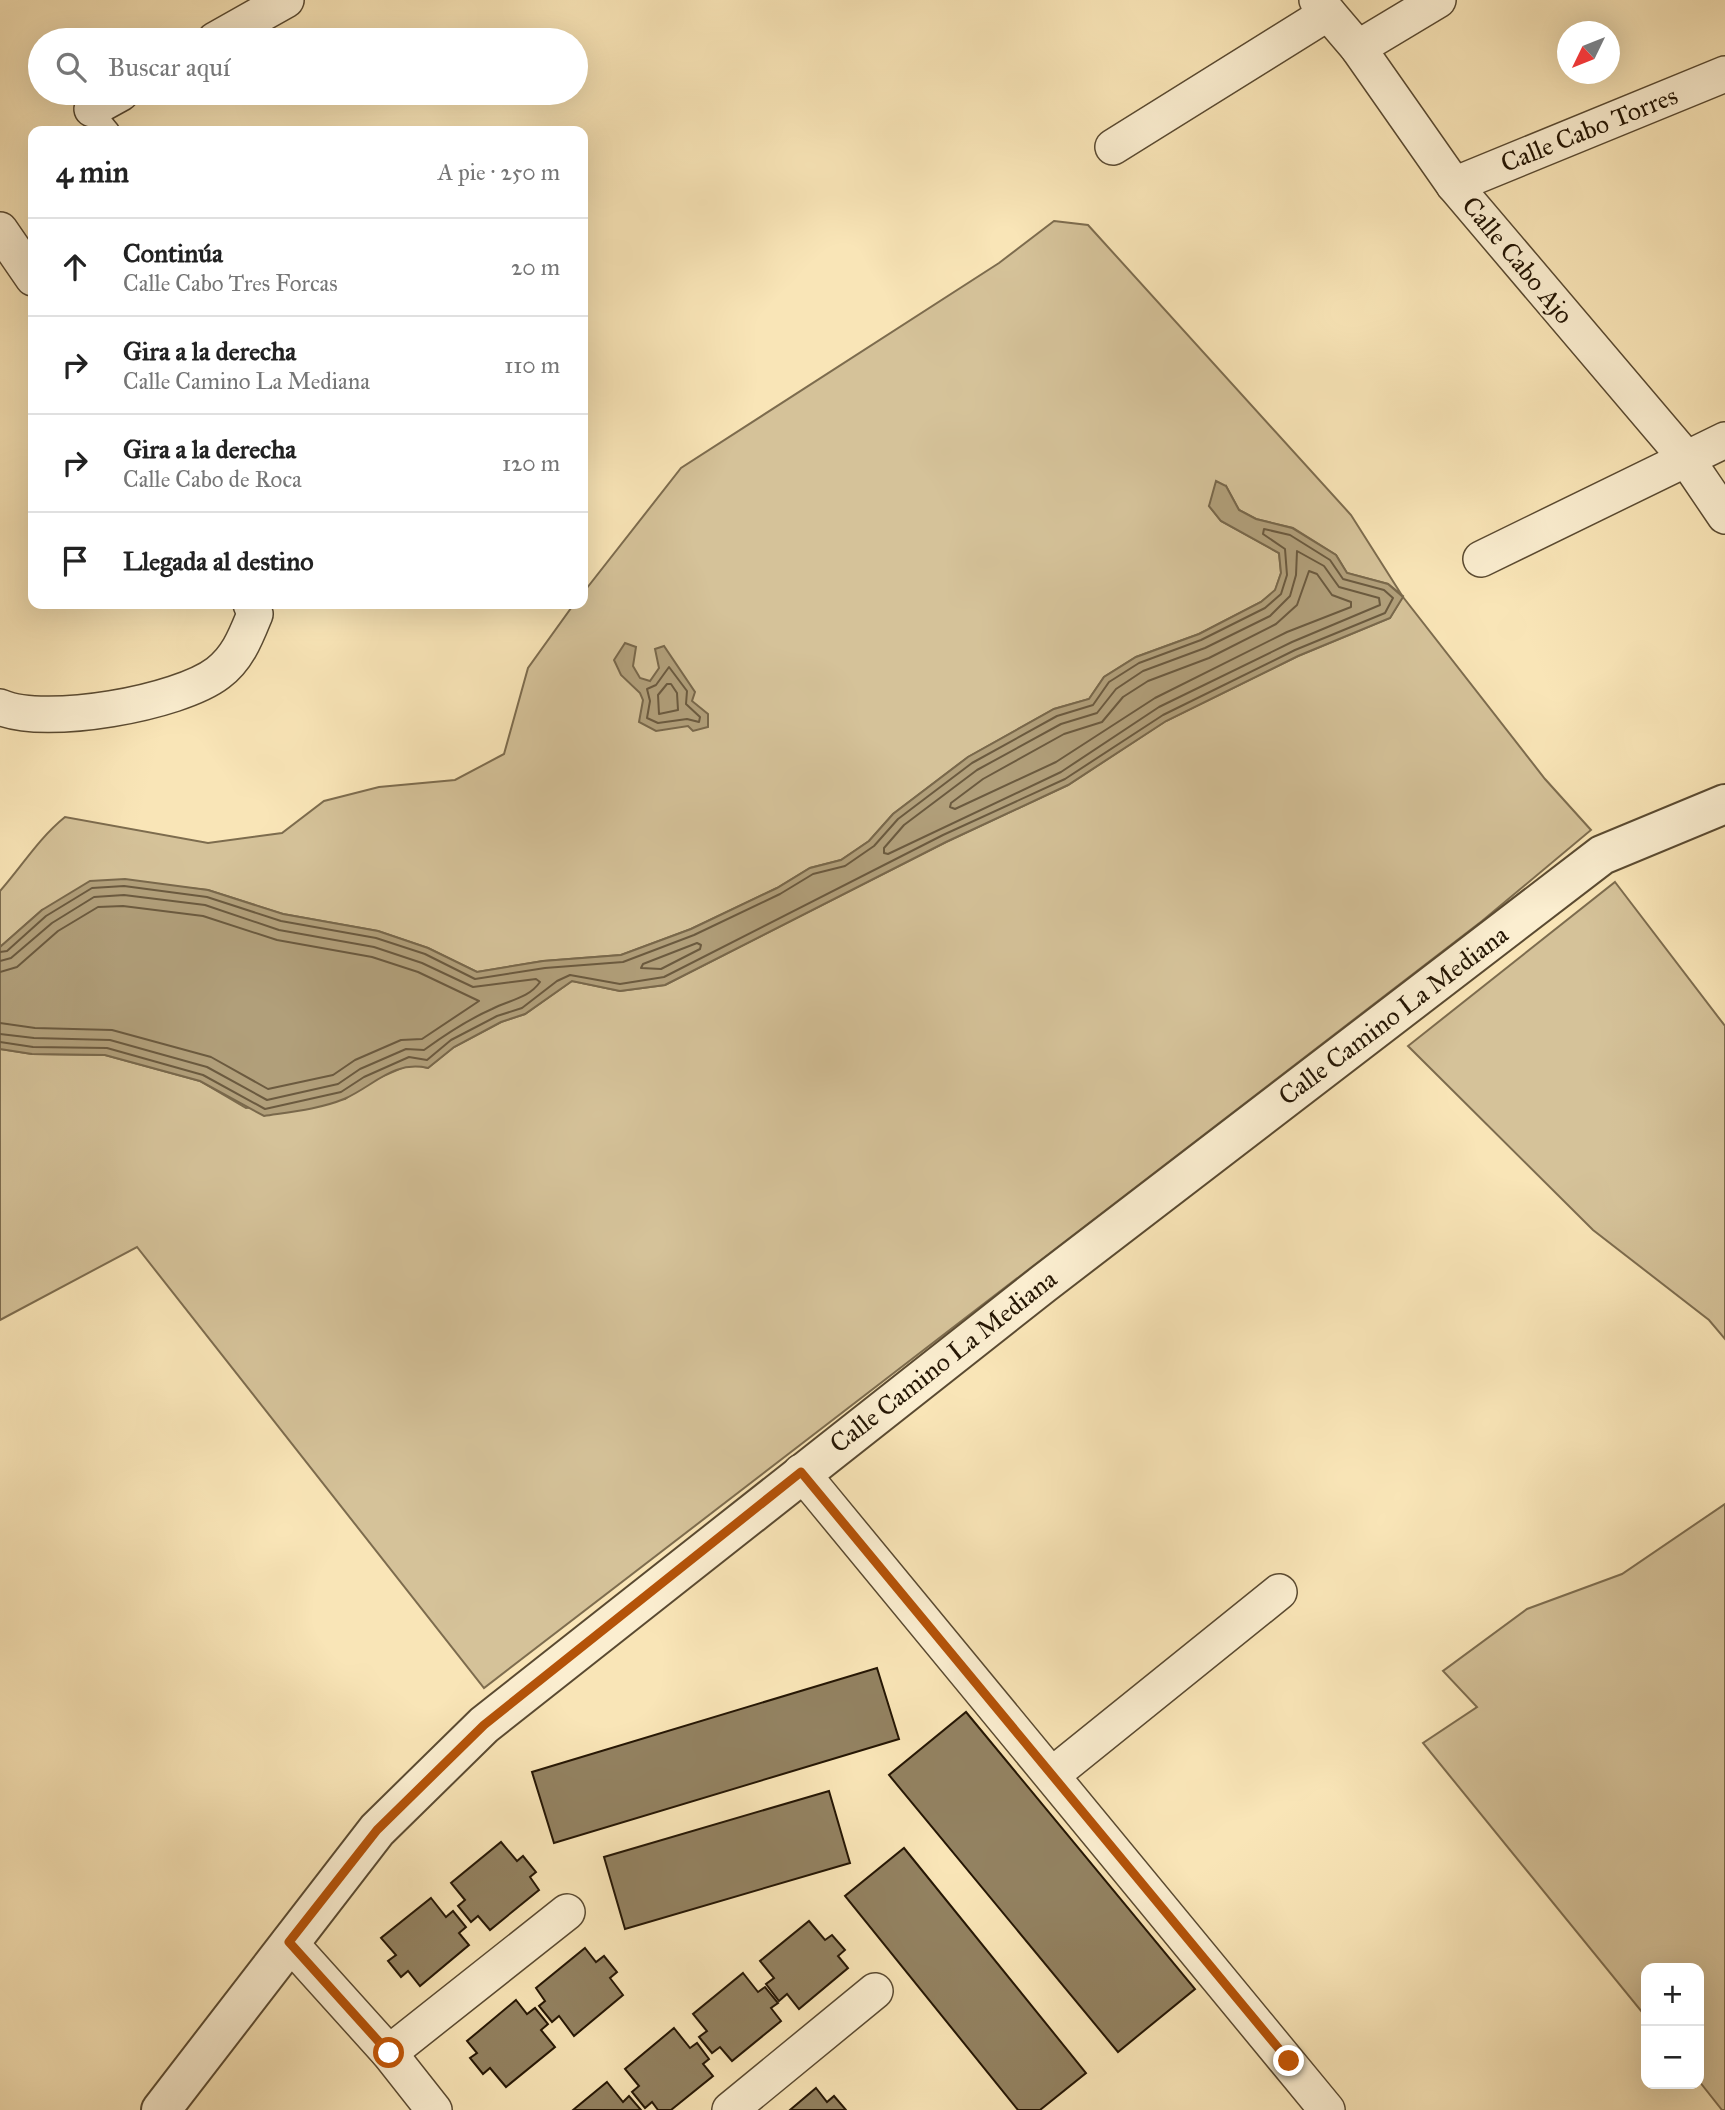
<!DOCTYPE html>
<html lang="es">
<head>
<meta charset="utf-8">
<style>
	:root { --surface:#fff; --page:#f6f6f6; --text:#222; --muted:#767676; --line:#e0e0e0 }
	body { margin:0; font-family:"IM FELL Great Primer",serif; background:var(--page); color:var(--text) }
	.controls { position:absolute; right:21px; bottom:21px; display:grid; overflow:hidden; border-radius:14px; box-shadow:0 7px 28px #0002 }
	.controls button { width:63px; height:63px; display:grid; place-items:center; padding:0; border:0; border-bottom:2px solid var(--line); background:var(--surface); color:var(--text); font:35px sans-serif }
	.compass { position:absolute; left:1557px; top:21px; width:63px; height:63px; border-radius:50%; background:var(--surface); box-shadow:0 7px 28px #0002; rotate:227deg }
	.stop { position:absolute; width:21px; height:21px; margin:-16px; border:5px solid #b45309; border-radius:50%; background:#fff }
	.stop.end { background:#b45309; border-color:#fff; box-shadow:0 2px 7px #0008 }
	.list { margin:0; padding:0; list-style:none }
	h2 { display:flex; justify-content:space-between; align-items:center; height:91px; margin:0; padding:0 28px; font-size:30px }
	h2 small { font-size:23px; font-weight:400; color:var(--muted) }
	.list li { display:grid; grid-template-columns:46px 1fr auto; gap:21px; align-items:center; box-sizing:border-box; height:98px; padding:0 28px; border-top:2px solid var(--line) }
	.list b { display:block; font-size:26px; white-space:nowrap }
	.list p { margin:0; font-size:23px; white-space:nowrap; color:var(--muted) }
	.list em { font-size:23px; font-style:normal; color:var(--muted) }
	.icon { flex:none; width:38px; height:38px; fill:none; stroke:currentColor; stroke-width:2; stroke-linecap:round; stroke-linejoin:round }
	.map { position:relative; flex:none; width:1725px; height:2110px; overflow:hidden }
	.search { position:absolute; background:var(--surface); box-shadow:0 7px 28px #0002; left:28px; top:28px; width:560px; height:77px; display:flex; align-items:center; gap:18px; box-sizing:border-box; padding:0 24px; border-radius:38px; color:var(--muted); font-size:26px }
	.panel { position:absolute; background:var(--surface); box-shadow:0 7px 28px #0002; left:28px; top:126px; width:560px; height:483px; border-radius:14px }
	.map>svg:first-child { display:block }
	.green { fill:#d5c299; stroke:#7d6c4e; stroke-width:2 }
	.water { fill:#b19f7a; stroke:#79684b; stroke-width:2 }
	.lines { fill:none; stroke-linecap:round; stroke-linejoin:round }
	.shore { stroke:#6b5a3f; stroke-width:2 }
	.building { fill:#938261; stroke:#251604; stroke-width:2 }
	.service-casing { stroke:#5a4a31; stroke-width:21 }
	.minor-casing { stroke:#5a4a31; stroke-width:38 }
	.tertiary-casing { stroke:#5a4a31; stroke-width:42 }
	.service { stroke:#fbeed0; stroke-width:18 }
	.minor { stroke:#fbeed0; stroke-width:35 }
	.tertiary { stroke:#fbeed0; stroke-width:38 }
	.route { stroke:#b45309; stroke-width:9 }
	.labels { text-anchor:middle; stroke-width:5; stroke-linejoin:round; paint-order:stroke }
	.street-label { font-size:26px; fill:#251604; stroke:#fbeed0 }
</style>
</head>
<body>
<div class="map">
<svg width="1725" height="2110" viewBox="0 0 1725 2110">
	<rect width="100%" height="100%" fill="#f9e5b7"/>
	<filter id="stains"><feTurbulence type="fractalNoise" baseFrequency=".00286" numOctaves="4"/><feColorMatrix values="0 0 0 0 .2 0 0 0 0 .09 0 0 0 0 .02 0 0 0 .5 -.17"/></filter>
	<radialGradient id="worn" r=".72"><stop offset=".6" stop-color="#630" stop-opacity="0"/><stop offset="1" stop-color="#630" stop-opacity=".3"/></radialGradient>
	<g class="green">
		<path d="M 1054,221 L 1088,225 L 1351,515 L 1403,597 L 1545,779 L 1591,830 L 1482,921 L 484,1688 L 137,1247 L 0,1320 L 0,1049 L 32,1054 L 105,1055 L 200,1081 L 246,1108 L 345,1099 L 367,1083 L 411,1064 L 428,1068 L 454,1047 L 501,1022 L 525,1014 L 572,981 L 620,991 L 665,985 L 946,842 L 1068,785 L 1166,721 L 1298,656 L 1390,618 L 1403,596 L 1388,584 L 1347,573 L 1336,555 L 1293,528 L 1256,519 L 1239,510 L 1226,486 L 1209,506 L 1221,521 L 1279,553 L 1281,573 L 1275,591 L 1261,602 L 1199,634 L 1136,657 L 1104,677 L 1089,699 L 1054,709 L 968,757 L 893,814 L 869,841 L 841,860 L 810,868 L 777,888 L 691,929 L 621,955 L 543,961 L 477,972 L 428,948 L 378,931 L 283,914 L 208,890 L 169,886 L 42,910 L 0,947 L 0,891 C 22,866 39,838 65,817 L 208,843 L 282,833 L 324,801 L 379,787 L 455,780 L 504,754 L 528,668 L 574,604 L 583,604 L 583,593 L 681,468 L 999,263 Z"/>
		<polygon points="1615,882 1725,1026 1725,1339 1709,1320 1593,1230 1408,1046"/>
		<polygon points="1725,1504 1725,2110 1722,2110 1699,2081 1699,1968 1646,1968 1646,2017 1423,1743 1477,1707 1443,1671 1527,1609 1622,1574"/>
	</g>
	<g class="water">
		<path d="M 1216,481 L 1226,486 L 1239,510 L 1256,519 L 1292,528 L 1336,555 L 1347,573 L 1388,584 L 1403,597 L 1390,618 L 1298,656 L 1166,721 L 1068,785 L 946,842 L 665,985 L 620,991 L 572,981 L 525,1014 L 501,1022 L 454,1047 L 428,1068 C 393,1060 374,1086 344,1099 C 320,1109 290,1112 264,1116 L 200,1081 L 105,1055 L 32,1054 L 0,1049 L 0,947 L 42,910 L 90,881 L 125,879 L 208,890 L 283,914 L 378,931 L 428,948 L 477,972 L 543,961 L 621,955 L 691,929 L 777,888 L 810,868 L 841,860 L 869,841 L 893,814 L 968,757 L 1054,709 L 1089,699 L 1104,677 L 1136,657 L 1199,634 L 1261,602 L 1275,590 L 1281,573 L 1279,553 L 1221,521 L 1209,506 Z"/>
		<polygon points="625,643 636,647 633,666 640,678 650,681 659,668 655,649 664,646 695,692 692,701 708,714 708,727 693,731 688,726 656,731 639,722 643,700 640,693 621,675 614,660"/>
	</g>
	<g class="lines">
		<g class="shore">
			<polygon points="1297,551 1324,566 1339,587 1379,598 1380,605 1292,642 1159,707 1061,772 888,854 884,853 884,848 904,825 977,770 1061,724 1097,713 1116,689 1143,671 1205,648 1270,616 1290,596 1296,575"/>
			<polygon points="1309,571 1317,574 1332,595 1351,602 1351,607 1287,632 1155,698 1056,762 955,809 950,807 951,803 983,779 1064,734 1102,722 1123,697 1148,681 1209,658 1276,624 1297,605"/>
			<polygon points="669,667 687,691 686,704 700,717 699,722 687,719 658,723 647,718 650,701 647,689 656,685"/>
			<polygon points="667,684 671,684 677,693 678,710 659,714 658,695"/>
			<polygon points="697,943 701,945 700,949 661,969 641,968 643,964"/>
			<polyline points="0,952 7,951 46,916 92,888 124,886 207,897 281,921 376,938 425,954 475,979 545,968 623,962 694,935 780,894 813,874 845,866 874,846 898,819 972,763 1057,716 1093,705 1109,682 1139,663 1201,640 1265,608 1281,594 1287,575 1285,549 1263,534 1264,529 1290,535 1330,560 1343,579 1384,590 1393,598 1385,613 1295,650 1163,715 1065,779 943,835 664,977 620,984 570,975 557,981 522,1008 497,1016 451,1040 427,1060 409,1057 364,1077 341,1092 265,1109 203,1075 107,1048 33,1047 0,1042"/>
			<path d="M 0,961 L 11,958 L 52,923 L 94,897 L 124,895 L 205,905 L 279,930 L 374,947 L 422,963 L 473,987 L 536,979 L 540,982 C 528,999 509,1000 492,1009 C 467,1020 446,1034 424,1050 L 406,1049 L 360,1069 L 338,1084 L 267,1100 L 207,1067 L 110,1040 L 34,1038 L 0,1034"/>
			<polyline points="0,972 17,967 58,931 98,907 123,906 203,916 277,940 372,957 418,972 479,1001 422,1039 401,1040 355,1060 333,1075 268,1089 211,1057 112,1030 35,1028 0,1023"/>
		</g>
	</g>
	<g class="building">
		<polygon points="877,1668 899,1739 554,1843 532,1772"/>
		<polygon points="966,1712 1195,1989 1118,2052 889,1775"/>
		<polygon points="829,1791 850,1863 625,1929 604,1857"/>
		<polygon points="501,1842 517,1861 523,1856 536,1872 530,1877 539,1890 490,1930 478,1916 471,1922 458,1906 465,1900 451,1883"/>
		<polygon points="904,1848 1086,2073 1040,2110 1018,2110 845,1896"/>
		<polygon points="431,1898 446,1917 453,1911 466,1927 459,1933 469,1945 420,1986 408,1971 401,1977 388,1961 396,1955 381,1938"/>
		<polygon points="809,1921 825,1940 832,1935 845,1950 838,1956 848,1968 799,2009 787,1994 779,2001 766,1984 774,1978 760,1961"/>
		<polygon points="585,1948 596,1962 604,1956 617,1972 610,1978 623,1995 574,2036 559,2016 552,2022 539,2006 545,2001 536,1988"/>
		<polygon points="743,1973 758,1992 765,1987 778,2003 771,2008 781,2021 732,2061 720,2047 712,2053 699,2037 707,2031 693,2014"/>
		<polygon points="516,2000 527,2014 535,2008 548,2024 541,2030 555,2047 506,2087 490,2068 483,2074 470,2058 477,2053 467,2041"/>
		<polygon points="674,2028 690,2048 697,2043 709,2059 703,2064 713,2076 671,2110 658,2110 652,2102 645,2108 632,2092 639,2086 625,2069"/>
		<polygon points="607,2082 623,2102 629,2096 641,2110 573,2110"/>
		<polygon points="816,2088 827,2102 834,2096 846,2110 790,2110"/>
	</g>
	<g class="lines">
		<defs>
			<polyline id="service" points="92,109 110,131"/>
			<g id="minor">
				<polyline points="1317,0 1358,48 1454,185 1685,457 1725,516"/>
				<polyline points="215,40 286,0"/>
				<polyline points="1358,48 1438,0"/>
				<polyline points="92,109 121,93"/>
				<polyline points="1113,147 1328,13"/>
				<polyline points="1454,185 1725,74"/>
				<polyline points="0,230 33,278"/>
				<polyline points="1481,559 1725,440"/>
				<path d="M 0,707 C 45,727 179,703 218,673 C 238,658 246,636 255,614 L 251,604"/>
				<polyline points="801,1472 1327,2110"/>
				<polyline points="1052,1775 1279,1592"/>
				<polyline points="289,1942 389,2053 434,2110"/>
				<polyline points="389,2053 567,1912"/>
				<polyline points="730,2110 875,1991"/>
			</g>
			<polyline id="tertiary" points="161,2110 377,1830 484,1725 1043,1284 1602,855 1725,804"/>
		</defs>
		<use href="#service" class="service-casing"/>
		<use href="#minor" class="minor-casing"/>
		<use href="#tertiary" class="tertiary-casing"/>
		<use href="#service" class="service"/>
		<use href="#minor" class="minor"/>
		<use href="#tertiary" class="tertiary"/>
	</g>
	<g class="lines">
		<polyline class="route" points="389,2053 289,1942 377,1830 484,1725 801,1472 1289,2061"/>
	</g>
	<g class="labels">
		<g class="street-label">
			<text transform="translate(1589 129) rotate(-22)" y="9">Calle Cabo Torres</text>
			<text transform="translate(1518 260) rotate(50)" y="9">Calle Cabo Ajo</text>
			<text transform="translate(1393 1015) rotate(-37)" y="9">Calle Camino La Mediana</text>
			<text transform="translate(943 1361) rotate(-38)" y="9">Calle Camino La Mediana</text>
		</g>
	</g>
	<rect width="100%" height="100%" filter="url(#stains)"/>
	<rect width="100%" height="100%" fill="url(#worn)"/>
</svg>
<div class="controls">
<button>+</button>
<button>−</button>
</div>
<svg class="compass" viewBox="-18 -18 36 36"><path d="M0-13l5 13h-10z" fill="#e53935"/><path d="M0 13l5-13h-10z" fill="#767676"/></svg>
<div class="stop" style="left:389px;top:2053px"></div>
<div class="stop end" style="left:1289px;top:2061px"></div>
<div class="search"><svg class="icon" aria-label="search" viewBox="0 0 24 24"><circle cx="10" cy="10" r="6"/><path d="M15 15l6 6"/></svg>Buscar aquí</div>
<section class="panel">
<h2>4 min<small>A pie · 250 m</small></h2>
<ul class="list">
<li><svg class="icon" aria-label="ahead" viewBox="0 0 24 24"><path d="M12 20V5M6 11l6-6 6 6"/></svg><div><b>Continúa</b><p>Calle Cabo Tres Forcas</p></div><em>20 m</em></li>
<li><svg class="icon" aria-label="right" viewBox="0 0 24 24"><path d="M7 20v-9h11M14 6l5 5-5 5"/></svg><div><b>Gira a la derecha</b><p>Calle Camino La Mediana</p></div><em>110 m</em></li>
<li><svg class="icon" aria-label="right" viewBox="0 0 24 24"><path d="M7 20v-9h11M14 6l5 5-5 5"/></svg><div><b>Gira a la derecha</b><p>Calle Cabo de Roca</p></div><em>120 m</em></li>
<li><svg class="icon" aria-label="arrive" viewBox="0 0 24 24"><path d="M6 21V4h12l-3 4 3 4H6"/></svg><div><b>Llegada al destino</b></div></li>
</ul>
</section>
</div>
</body>
</html>
